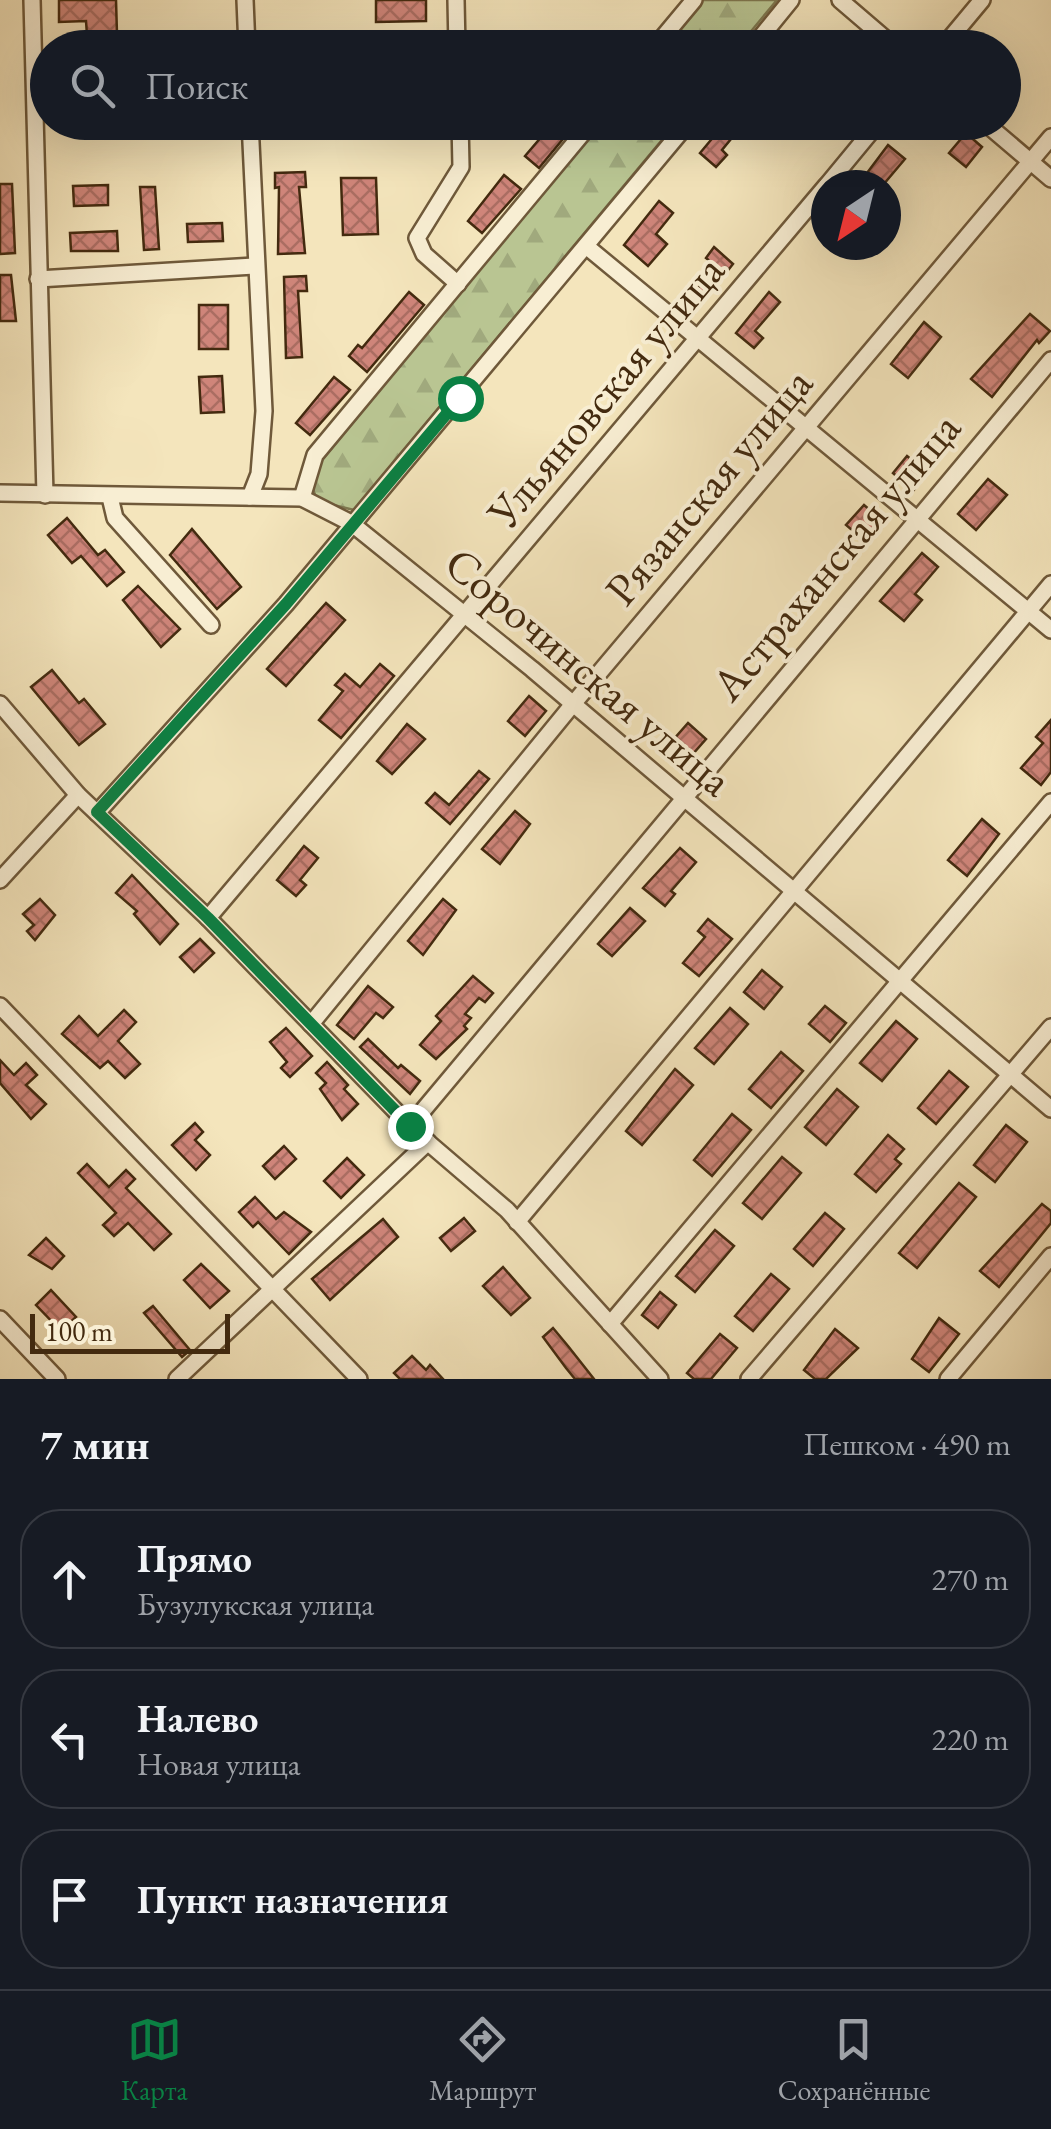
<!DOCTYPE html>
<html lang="ru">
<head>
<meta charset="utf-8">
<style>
	:root { --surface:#171b24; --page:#242831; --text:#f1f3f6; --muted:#9ea1a6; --line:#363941; --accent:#0b8043 }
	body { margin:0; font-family:"EB Garamond",serif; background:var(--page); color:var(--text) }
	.compass { position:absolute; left:811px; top:170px; width:90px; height:90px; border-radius:50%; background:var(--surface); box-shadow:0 10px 40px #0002; rotate:215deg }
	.scale { position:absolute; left:30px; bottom:25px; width:200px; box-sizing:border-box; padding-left:10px; border:5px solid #432a0f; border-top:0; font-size:28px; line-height:35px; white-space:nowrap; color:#432a0f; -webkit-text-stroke:8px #f8eed3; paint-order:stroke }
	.stop { position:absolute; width:30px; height:30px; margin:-22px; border:8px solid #0b8043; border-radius:50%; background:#fff }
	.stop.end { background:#0b8043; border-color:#fff; box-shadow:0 2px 10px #0008 }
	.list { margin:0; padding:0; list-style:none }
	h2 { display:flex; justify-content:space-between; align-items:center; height:130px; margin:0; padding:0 40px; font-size:42px }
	h2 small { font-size:32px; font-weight:400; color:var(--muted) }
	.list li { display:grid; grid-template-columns:65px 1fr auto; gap:30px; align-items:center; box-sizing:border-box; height:140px; margin:0 20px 20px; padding:0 20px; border:2px solid var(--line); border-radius:40px }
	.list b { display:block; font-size:38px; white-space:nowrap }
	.list p { margin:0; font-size:32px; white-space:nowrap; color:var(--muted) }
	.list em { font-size:32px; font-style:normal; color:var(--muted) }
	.icon { flex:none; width:55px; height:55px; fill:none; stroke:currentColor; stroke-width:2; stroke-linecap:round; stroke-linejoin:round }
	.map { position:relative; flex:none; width:1051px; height:1379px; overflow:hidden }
	.search { position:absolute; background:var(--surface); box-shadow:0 10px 40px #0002; left:30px; right:30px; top:30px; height:110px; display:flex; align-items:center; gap:25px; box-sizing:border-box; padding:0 35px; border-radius:55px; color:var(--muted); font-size:38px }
	.sheet { height:610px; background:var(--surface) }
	nav { display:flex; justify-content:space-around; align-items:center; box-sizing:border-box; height:140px; border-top:2px solid var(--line); background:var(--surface); font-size:28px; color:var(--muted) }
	nav a { display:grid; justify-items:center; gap:5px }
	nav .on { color:var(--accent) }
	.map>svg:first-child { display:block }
	.forest { fill:url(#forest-firs); stroke:#7e7850; stroke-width:2.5 }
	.building { fill:url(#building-cross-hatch); stroke:#432a0f; stroke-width:2.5 }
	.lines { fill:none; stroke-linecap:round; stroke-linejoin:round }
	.minor-casing { stroke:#6f593a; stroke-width:20 }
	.minor { stroke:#f8eed3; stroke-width:15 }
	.route { stroke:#0b8043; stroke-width:12 }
	.labels { text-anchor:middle; stroke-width:8; stroke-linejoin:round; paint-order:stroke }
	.street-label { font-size:45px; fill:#432a0f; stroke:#f8eed3 }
</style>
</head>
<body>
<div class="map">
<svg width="1051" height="1379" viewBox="0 0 1051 1379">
	<defs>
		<pattern id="forest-firs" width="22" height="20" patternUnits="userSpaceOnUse" patternTransform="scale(2.5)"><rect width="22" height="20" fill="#b9c592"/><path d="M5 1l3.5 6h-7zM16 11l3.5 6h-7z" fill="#a0a97d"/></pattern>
		<pattern id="building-cross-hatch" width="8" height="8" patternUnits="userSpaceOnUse" patternTransform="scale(2.5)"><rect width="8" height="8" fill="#cf857a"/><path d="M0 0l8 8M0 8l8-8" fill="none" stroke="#aa6d62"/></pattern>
	</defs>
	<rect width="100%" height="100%" fill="#f4e5bc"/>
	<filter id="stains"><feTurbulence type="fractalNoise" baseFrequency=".002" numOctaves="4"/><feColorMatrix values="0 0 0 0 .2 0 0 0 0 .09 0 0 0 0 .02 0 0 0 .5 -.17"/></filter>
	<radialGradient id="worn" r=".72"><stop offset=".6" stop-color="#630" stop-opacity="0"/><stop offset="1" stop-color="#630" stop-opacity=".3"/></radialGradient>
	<g class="forest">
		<polygon points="701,0 777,0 738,47 662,48"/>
		<polygon points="600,123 676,123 354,510 317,501 311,483 317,466"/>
	</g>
	<g class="building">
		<polygon points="59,0 116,0 117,34 87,35 86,21 59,22"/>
		<polygon points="376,0 426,0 426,21 376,22"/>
		<polygon points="554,122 577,122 539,168 525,156"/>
		<polygon points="726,122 745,122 722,150 727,155 716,167 700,153"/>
		<polygon points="966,133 982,147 966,167 949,153"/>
		<polygon points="888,145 905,159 883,185 858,185"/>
		<polygon points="305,172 306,187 299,187 305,253 278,254 279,187 275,188 275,173"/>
		<polygon points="504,175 521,189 482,233 468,221"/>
		<polygon points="341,178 376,178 378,234 343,235"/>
		<polygon points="0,184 12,184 15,253 0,254"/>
		<polygon points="108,185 108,205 74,206 73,186"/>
		<polygon points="140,187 155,187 159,249 144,250"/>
		<polygon points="659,201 673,213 656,234 667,244 648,266 624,245"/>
		<polygon points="222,223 223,241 188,242 187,224"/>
		<polygon points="117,231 118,251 71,251 70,233"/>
		<polygon points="714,247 733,264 703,302 693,294 716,266 706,258"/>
		<polygon points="0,275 11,275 16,321 0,321"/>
		<polygon points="306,276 307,291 298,291 302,357 286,358 284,277"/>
		<polygon points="409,292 424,305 367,372 349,356 358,345 362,348"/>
		<polygon points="769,292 780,302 755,331 763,338 754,348 736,333"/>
		<rect x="199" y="305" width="29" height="44"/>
		<polygon points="1030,314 1050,331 1039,343 1037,340 992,397 971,379"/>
		<polygon points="924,322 941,337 908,378 891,364"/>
		<polygon points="222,376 224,412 201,413 199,377"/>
		<polygon points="334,377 350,390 310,435 296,423"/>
		<polygon points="907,456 928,473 913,491 893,473"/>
		<polygon points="988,479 1007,495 976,530 958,514"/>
		<polygon points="864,505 884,522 866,542 846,525"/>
		<polygon points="67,518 98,555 105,550 124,572 107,586 81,556 72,563 48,535"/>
		<polygon points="192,529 241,587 217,609 170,555"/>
		<polygon points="922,553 938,567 915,594 922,600 904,621 880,601"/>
		<polygon points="138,586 180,629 161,647 123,600"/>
		<polygon points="326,603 345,620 286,686 267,669"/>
		<polygon points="380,664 394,676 341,738 319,720 343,691 335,685 345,674 360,687"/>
		<polygon points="52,670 79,703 84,699 105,724 79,745 31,687"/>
		<polygon points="529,696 546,711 525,736 508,721"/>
		<polygon points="1051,720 1051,772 1041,785 1021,768 1043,743 1036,737"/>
		<polygon points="688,723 706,739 692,755 674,739"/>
		<polygon points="407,724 425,739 392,774 377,761"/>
		<polygon points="479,771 489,779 450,824 426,803 435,793 449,805"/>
		<polygon points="515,811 530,824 500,864 482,849"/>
		<polygon points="982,819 999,834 967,876 948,860"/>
		<polygon points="304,846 318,858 300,880 306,885 296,896 277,880"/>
		<polygon points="680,848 696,862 671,891 675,894 665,906 643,888"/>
		<polygon points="132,875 178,924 160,944 134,914 137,911 116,893"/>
		<polygon points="40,899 55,915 35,940 27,931 34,925 23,914"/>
		<polygon points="443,899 456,910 423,955 408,941"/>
		<polygon points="630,908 645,921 612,956 598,944"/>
		<polygon points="708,919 732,939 699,976 683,963 705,937 698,931"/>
		<polygon points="200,939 214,953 194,972 180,957"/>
		<polygon points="762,970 782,987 764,1009 744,992"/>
		<polygon points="473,976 493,993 485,1002 479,998 465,1014 471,1018 464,1026 467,1029 436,1059 420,1045 441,1021 436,1016"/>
		<polygon points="368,986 393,1007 383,1018 376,1013 354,1039 337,1025"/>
		<polygon points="825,1006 846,1023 830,1042 809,1024"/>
		<polygon points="730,1008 748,1024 714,1064 695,1048"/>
		<polygon points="124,1010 136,1022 118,1041 140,1064 125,1078 108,1061 100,1068 62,1034 79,1016 98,1036"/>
		<polygon points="896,1021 917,1039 882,1081 860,1063"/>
		<polygon points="286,1028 312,1056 290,1077 281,1068 287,1062 270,1042"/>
		<polygon points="368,1039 398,1068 401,1065 420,1081 410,1094 360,1047"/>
		<polygon points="781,1052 803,1071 771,1108 749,1089"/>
		<polygon points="0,1060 14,1075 26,1063 37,1075 26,1085 46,1104 31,1119 0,1083"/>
		<polygon points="327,1062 348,1085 344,1089 358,1104 342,1120 320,1089 326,1083 316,1073"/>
		<polygon points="675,1069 693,1085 642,1145 626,1131"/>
		<polygon points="949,1071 968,1087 936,1124 918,1108"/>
		<polygon points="837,1089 858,1107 826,1145 805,1127"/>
		<polygon points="732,1114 751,1130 712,1176 694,1160"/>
		<polygon points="195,1123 203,1132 195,1140 210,1155 196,1170 172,1145"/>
		<polygon points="1006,1125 1027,1142 995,1182 974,1165"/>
		<polygon points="888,1135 904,1149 895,1159 901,1164 876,1192 855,1174"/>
		<polygon points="284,1146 296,1159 275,1179 263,1166"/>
		<polygon points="782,1157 801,1173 762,1219 743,1203"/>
		<polygon points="347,1158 364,1175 341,1198 324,1181"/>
		<polygon points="87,1164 109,1187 126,1170 135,1179 126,1188 171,1234 154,1250 128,1223 114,1236 103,1225 116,1213 78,1173"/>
		<polygon points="959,1183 976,1197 917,1268 899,1253"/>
		<polygon points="255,1197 276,1219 284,1212 311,1232 289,1254 258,1222 253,1227 239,1212"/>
		<polygon points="1042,1204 1051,1211 1051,1223 999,1287 980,1271"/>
		<polygon points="825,1213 844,1229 813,1266 794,1249"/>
		<polygon points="464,1218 475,1231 451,1251 440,1238"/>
		<polygon points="383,1219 398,1237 330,1300 312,1279"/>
		<polygon points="715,1230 734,1246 695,1292 676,1276"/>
		<polygon points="46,1238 64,1256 52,1269 29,1255"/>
		<polygon points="201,1264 229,1291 210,1308 184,1280"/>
		<polygon points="503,1267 530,1298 511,1315 483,1286"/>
		<polygon points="771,1274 789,1289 753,1331 735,1316"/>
		<polygon points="51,1290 76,1317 61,1331 36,1305"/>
		<polygon points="660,1292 676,1305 658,1328 642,1315"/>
		<polygon points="153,1306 190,1350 182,1357 144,1313"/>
		<polygon points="939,1318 959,1334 929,1372 912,1359"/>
		<polygon points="553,1328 568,1346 594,1379 575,1379 566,1368 543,1337"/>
		<polygon points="835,1329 858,1348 826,1379 815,1379 804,1370"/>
		<polygon points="720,1334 737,1348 711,1379 694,1379 687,1373"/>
		<polygon points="412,1356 426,1370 430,1365 443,1379 400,1379 394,1373"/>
	</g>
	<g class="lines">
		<defs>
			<g id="minor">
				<polyline points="32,0 45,495"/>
				<polyline points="245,0 247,48"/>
				<polyline points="456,0 457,48"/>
				<polyline points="840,0 896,48"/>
				<polyline points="654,48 694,0"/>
				<polyline points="752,48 791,0"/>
				<polyline points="942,48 982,0"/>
				<polyline points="250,122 264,411 259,474 250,497"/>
				<polyline points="984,122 1051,179"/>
				<polyline points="827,185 879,122"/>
				<polyline points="586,246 1051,630"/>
				<polyline points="38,279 254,266"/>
				<polyline points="458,284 424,254 417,238 461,167 460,122"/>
				<polyline points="0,493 302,498 351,523 532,669 1051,1109"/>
				<polyline points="110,497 115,518 211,625"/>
				<polyline points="302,498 315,455 592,122"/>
				<polyline points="0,704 78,795 208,918 417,1133 507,1210 660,1379"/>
				<polyline points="97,813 286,604 689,122"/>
				<polyline points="0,880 78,795"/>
				<polyline points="208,918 826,186"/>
				<polyline points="0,1006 359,1379"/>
				<polyline points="311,1024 573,704 1051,137"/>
				<polyline points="410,1126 1051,360"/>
				<polyline points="517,1222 1051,584"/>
				<polyline points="0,1319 57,1379"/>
				<polyline points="610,1324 1051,802"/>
				<polyline points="177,1379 428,1142"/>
				<polyline points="749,1379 1051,1027"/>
				<polyline points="948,1379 1051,1256"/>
			</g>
		</defs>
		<use href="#minor" class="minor-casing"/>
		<use href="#minor" class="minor"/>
	</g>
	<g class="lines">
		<polyline class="route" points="410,1126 208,918 97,812 286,604 460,398"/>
	</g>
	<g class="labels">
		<g class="street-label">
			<text transform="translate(605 391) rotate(-50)" y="16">Ульяновская улица</text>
			<text transform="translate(708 486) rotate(-50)" y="16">Рязанская улица</text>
			<text transform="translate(835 556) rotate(-50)" y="16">Астраханская улица</text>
			<text transform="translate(589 671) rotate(40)" y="16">Сорочинская улица</text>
		</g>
	</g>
	<rect width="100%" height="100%" filter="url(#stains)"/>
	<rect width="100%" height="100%" fill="url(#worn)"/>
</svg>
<svg class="compass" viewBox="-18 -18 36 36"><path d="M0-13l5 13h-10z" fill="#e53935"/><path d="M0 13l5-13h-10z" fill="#9ea1a6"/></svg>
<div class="scale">100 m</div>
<div class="stop" style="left:460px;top:398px"></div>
<div class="stop end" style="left:410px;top:1126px"></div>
<div class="search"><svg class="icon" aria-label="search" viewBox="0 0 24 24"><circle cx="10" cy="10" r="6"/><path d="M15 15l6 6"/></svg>Поиск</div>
</div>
<section class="sheet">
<h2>7 мин<small>Пешком · 490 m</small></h2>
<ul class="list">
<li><svg class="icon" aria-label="ahead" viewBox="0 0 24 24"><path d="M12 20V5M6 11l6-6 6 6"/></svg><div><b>Прямо</b><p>Бузулукская улица</p></div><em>270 m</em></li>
<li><svg class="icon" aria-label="left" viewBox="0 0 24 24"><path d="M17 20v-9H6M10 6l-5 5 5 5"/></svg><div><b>Налево</b><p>Новая улица</p></div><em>220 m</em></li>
<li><svg class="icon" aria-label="arrive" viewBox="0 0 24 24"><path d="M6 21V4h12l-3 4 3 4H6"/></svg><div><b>Пункт назначения</b></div></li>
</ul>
</section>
<nav>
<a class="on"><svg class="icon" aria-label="map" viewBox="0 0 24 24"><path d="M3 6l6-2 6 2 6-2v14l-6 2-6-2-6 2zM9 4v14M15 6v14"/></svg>Карта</a>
<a><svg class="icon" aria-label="directions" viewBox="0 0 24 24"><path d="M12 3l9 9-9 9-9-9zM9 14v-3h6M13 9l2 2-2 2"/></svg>Маршрут</a>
<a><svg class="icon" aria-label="saved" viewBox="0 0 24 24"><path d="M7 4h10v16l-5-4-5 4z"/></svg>Сохранённые</a>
</nav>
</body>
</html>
